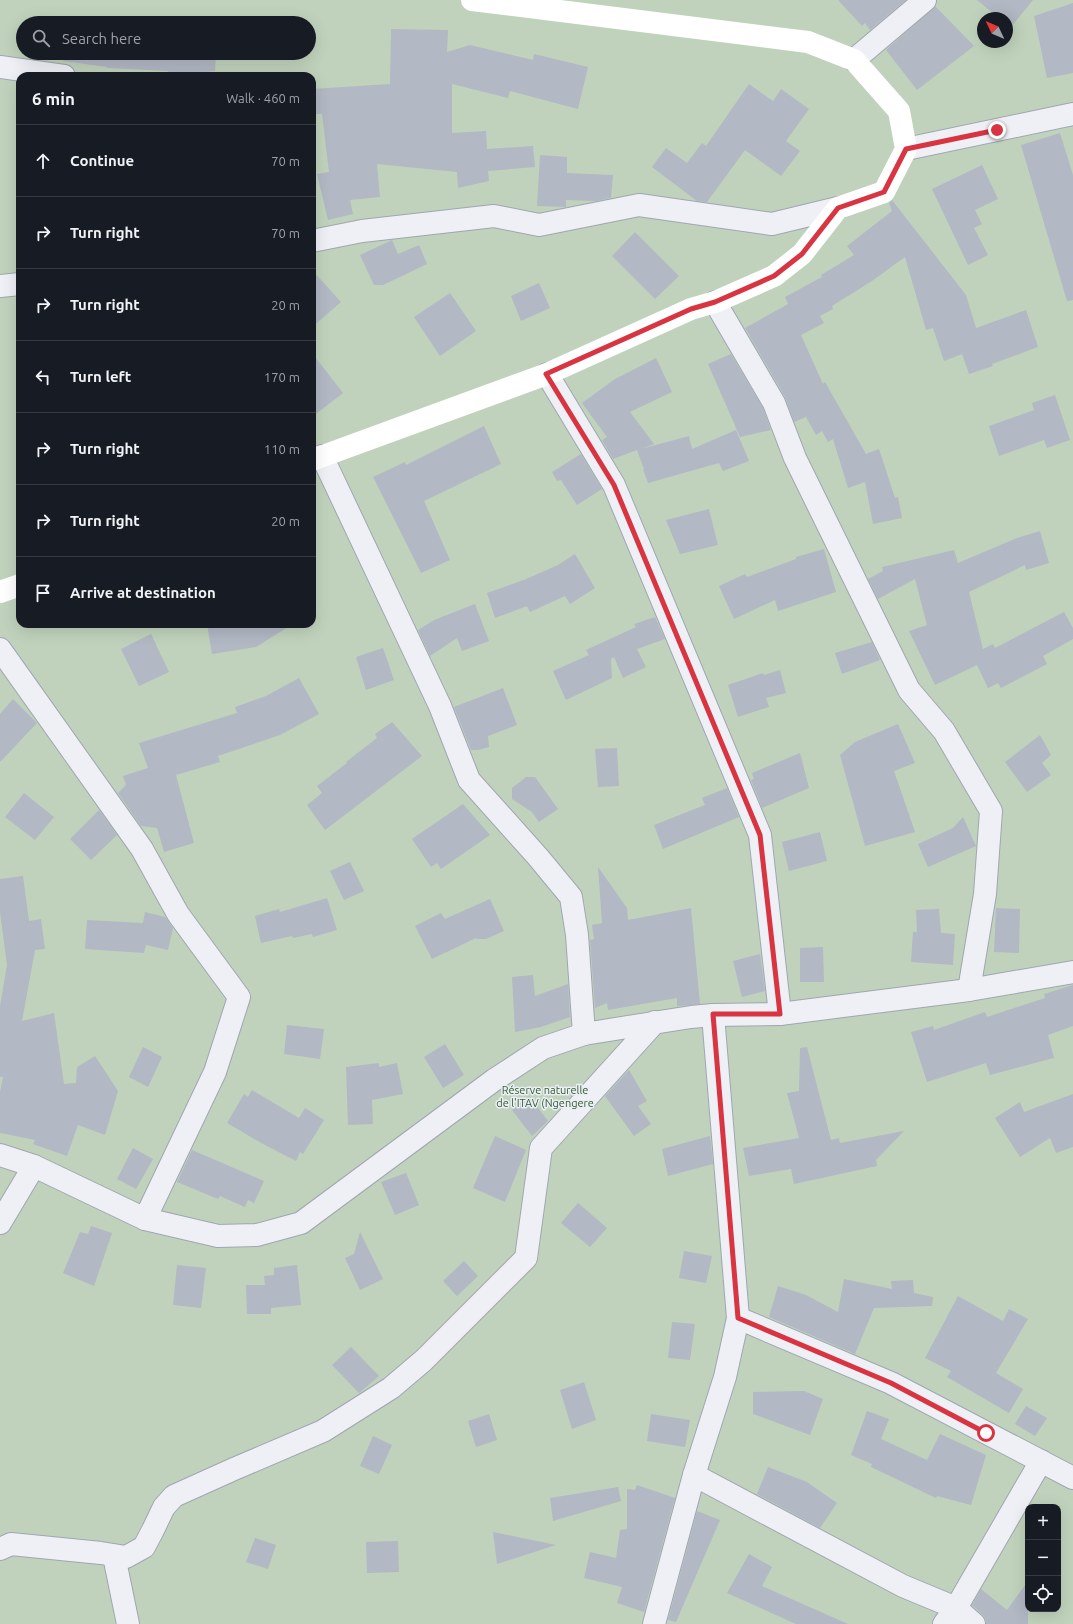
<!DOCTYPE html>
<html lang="en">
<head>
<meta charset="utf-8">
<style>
	:root { --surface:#171b24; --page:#20242c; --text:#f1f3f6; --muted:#9ea1a6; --line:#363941 }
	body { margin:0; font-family:Ubuntu,sans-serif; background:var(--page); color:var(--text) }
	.controls { position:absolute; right:12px; bottom:12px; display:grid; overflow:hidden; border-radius:8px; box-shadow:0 4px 16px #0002 }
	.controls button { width:36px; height:36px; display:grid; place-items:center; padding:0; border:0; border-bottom:1px solid var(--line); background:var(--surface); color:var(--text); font:20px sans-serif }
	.compass { position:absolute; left:977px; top:12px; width:36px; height:36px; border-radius:50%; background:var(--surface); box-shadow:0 4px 16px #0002; rotate:314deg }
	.stop { position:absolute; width:12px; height:12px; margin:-9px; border:3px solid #d83441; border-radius:50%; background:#fff }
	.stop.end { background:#d83441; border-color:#fff; box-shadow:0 1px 4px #0008 }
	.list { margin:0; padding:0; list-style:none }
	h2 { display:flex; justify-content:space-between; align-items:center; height:52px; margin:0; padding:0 16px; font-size:17px }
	h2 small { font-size:13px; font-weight:400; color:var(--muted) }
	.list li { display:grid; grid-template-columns:26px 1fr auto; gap:12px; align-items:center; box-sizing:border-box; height:72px; padding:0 16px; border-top:1px solid var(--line) }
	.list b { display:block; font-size:15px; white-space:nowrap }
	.list em { font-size:13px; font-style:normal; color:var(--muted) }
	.icon { flex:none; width:22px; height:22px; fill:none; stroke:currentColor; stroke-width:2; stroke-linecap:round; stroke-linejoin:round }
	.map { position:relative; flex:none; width:1073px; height:1624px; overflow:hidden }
	.search { position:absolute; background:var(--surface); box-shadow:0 4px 16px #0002; left:16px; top:16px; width:300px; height:44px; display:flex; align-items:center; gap:10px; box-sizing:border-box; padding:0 14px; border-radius:22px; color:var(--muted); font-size:15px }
	.panel { position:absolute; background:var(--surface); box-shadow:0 4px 16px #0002; left:16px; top:72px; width:300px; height:556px; border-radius:12px }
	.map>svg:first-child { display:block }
	.green { fill:#c0d2bc; fill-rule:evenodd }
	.building { fill:#b2b8c4 }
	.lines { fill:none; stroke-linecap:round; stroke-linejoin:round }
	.street-casing { stroke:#a0a6b1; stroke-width:24 }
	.street { stroke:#eef0f5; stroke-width:22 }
	.secondary { stroke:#fff; stroke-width:22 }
	.route { stroke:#d83441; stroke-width:5 }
	.labels { text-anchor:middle; stroke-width:3; stroke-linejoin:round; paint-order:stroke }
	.park-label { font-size:11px; fill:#355b30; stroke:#eaeef5 }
</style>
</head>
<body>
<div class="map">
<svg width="1073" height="1624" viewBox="0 0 1073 1624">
	<rect width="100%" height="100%" fill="#dbdfe7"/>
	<path class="green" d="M 0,0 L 1073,0 L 1073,1624 L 0,1624 ZM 983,18 L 1007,18 L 1007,42 L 983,42 ZM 23,23 L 309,23 L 309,53 L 23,53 ZM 20,76 L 312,76 L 312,624 L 20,624 ZM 1028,1507 L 1058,1507 L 1058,1609 L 1028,1609 Z"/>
	<g class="building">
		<polygon points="838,0 906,0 870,30 865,23 862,26"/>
		<polygon points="977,0 1033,0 1011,27 1007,24 1007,18 999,18"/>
		<polygon points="1073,3 1073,73 1047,78 1034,16"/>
		<polygon points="935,6 974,46 917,90 886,50"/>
		<polygon points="110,17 146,19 146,23 109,23"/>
		<polygon points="391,29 448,30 447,52 470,45 533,60 534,54 588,67 578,109 510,91 508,98 452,84 452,133 486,131 487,149 533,146 535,167 488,171 489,181 458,188 457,172 377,164 380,197 350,200 353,214 328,220 317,174 329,172 322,114 312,114 312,89 390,84"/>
		<polygon points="64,53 216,53 215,71 169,76 168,71 107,68 107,67 63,61"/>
		<polygon points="749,84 773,101 781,89 809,109 786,141 800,151 781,176 745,150 707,202 697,201 652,167 666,148 687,163 702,143 706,146"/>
		<polygon points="1060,133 1073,175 1073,300 1067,301 1021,145"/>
		<polygon points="540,155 567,157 567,173 613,175 611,198 596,201 566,200 566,207 537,206"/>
		<polygon points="982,165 998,199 975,210 982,224 974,228 988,255 968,265 932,189"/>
		<polygon points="892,200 966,295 976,328 1026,310 1038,347 992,364 993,366 969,374 962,354 944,361 933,328 926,330 905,257 872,281 832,306 833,309 820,316 824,323 801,335 823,384 825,382 866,454 879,449 895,498 898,497 902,518 873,524 865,482 848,488 833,439 828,442 822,431 816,435 806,417 794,422 785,397 745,328 788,304 785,297 822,277 821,275 854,255 847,246 892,211 889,203"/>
		<polygon points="635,232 679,276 655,299 612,256"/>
		<polygon points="392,240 398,254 419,245 427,264 383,285 374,285 360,255"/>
		<polygon points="312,270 341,302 312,327"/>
		<polygon points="539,283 550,308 521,321 511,296"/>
		<polygon points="450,293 476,331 440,356 414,317"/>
		<polygon points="312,353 343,393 312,417"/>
		<polygon points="731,354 763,408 771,430 740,437 708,364"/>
		<polygon points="656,358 672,392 630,412 654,444 641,449 689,436 692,449 736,430 749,461 723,471 719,463 648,483 643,469 644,469 637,450 613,459 602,440 607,437 582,403 615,379"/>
		<polygon points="1055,395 1070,440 1047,448 1044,440 999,456 989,426 1034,410 1032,403"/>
		<polygon points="484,426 501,464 424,501 450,560 421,573 373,477 405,462 406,465"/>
		<polygon points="581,454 602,489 577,505 561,480 557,481 552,472"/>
		<polygon points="709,509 718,545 680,554 666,520"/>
		<polygon points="1040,531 1049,563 1026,570 1025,565 969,592 983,649 993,644 995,648 1064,612 1073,628 1073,639 1043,656 1047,664 1001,688 998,683 988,688 977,665 935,685 909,631 927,625 915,579 878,599 868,579 883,571 882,567 954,550 958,563 1017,538"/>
		<polygon points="824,549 836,592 778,611 775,600 734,619 719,586 745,574 747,577 796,559 796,557"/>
		<polygon points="575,554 595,588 570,604 565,596 530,612 527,606 495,618 487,593 524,580 558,565"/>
		<polygon points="475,604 489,641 462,651 457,638 430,656 418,630 434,620"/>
		<polygon points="655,617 665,639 637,649 646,667 623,678 614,657 611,659 612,678 566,700 553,671 589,655 586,650 636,627 634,624"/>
		<polygon points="207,624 293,624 256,647 212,654"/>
		<polygon points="151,634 169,672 139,686 121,649"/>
		<polygon points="872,642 880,660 842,674 835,653"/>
		<polygon points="383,648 394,680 366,690 356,657"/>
		<polygon points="780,670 786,693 766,698 769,707 738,717 728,685 763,673 764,675"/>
		<polygon points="299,678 319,714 280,735 218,756 220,762 176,775 194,843 164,852 157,828 141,826 118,793 126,785 123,776 148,768 139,743 237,713 235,707 266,696"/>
		<polygon points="503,688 517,725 488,736 489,747 478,750 471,750 454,707"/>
		<polygon points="13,699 37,723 0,762 0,714"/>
		<polygon points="392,722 422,756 325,830 307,805 322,793 317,786 347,763 346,762 377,738 375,734"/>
		<polygon points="898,724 915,763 894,771 915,832 865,846 840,755 855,742"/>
		<polygon points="1040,735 1051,755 1042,763 1051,775 1027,792 1005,762"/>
		<polygon points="617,748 619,786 598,787 595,749"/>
		<polygon points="800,753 809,788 762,808 751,780 754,779 752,773"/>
		<polygon points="526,777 535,777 558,809 539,822 532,812 512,799 512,788"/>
		<polygon points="727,788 739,817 663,849 654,825 705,805 702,798"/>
		<polygon points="24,793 54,817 35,840 5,817"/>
		<polygon points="463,804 490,835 441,869 437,863 431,867 412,839"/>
		<polygon points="99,810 117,835 91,860 70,839"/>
		<polygon points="963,817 976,846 928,867 918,844 953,828"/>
		<polygon points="820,832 827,861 789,871 782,842"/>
		<polygon points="350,862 364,891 344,900 330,871"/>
		<polygon points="598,867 627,908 628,920 691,908 700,1004 677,1006 677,998 608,1010 607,1003 595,1008 590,940 594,939 592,925 602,923"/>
		<polygon points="23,876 29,921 41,919 45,949 35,950 22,1021 54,1013 64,1084 76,1083 77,1067 95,1056 118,1091 105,1135 78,1125 67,1156 33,1144 35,1140 0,1133 0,1092 3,1077 0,1077 0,1006 7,965 0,912 0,879"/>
		<polygon points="327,898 337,930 313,937 312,934 293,938 292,936 261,943 255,916 279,909 280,912"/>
		<polygon points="490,899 504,931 486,939 477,939 476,938 432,959 415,926 441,913 445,919"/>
		<polygon points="996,908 1020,909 1019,953 994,952"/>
		<polygon points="939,909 941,933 955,934 953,965 911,962 913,932 917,932 916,910"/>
		<polygon points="145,912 165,917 173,928 168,950 146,945 144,953 85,949 87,920 143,923"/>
		<polygon points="823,947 824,982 800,982 800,948"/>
		<polygon points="760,954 765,991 742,997 733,961"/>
		<polygon points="533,975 535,996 568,984 570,1017 541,1027 515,1032 512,977"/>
		<polygon points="1073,985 1073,1026 1048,1035 1054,1058 990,1075 986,1063 927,1082 911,1032 933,1026 934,1030 985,1012 987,1017 1045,998 1044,994"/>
		<polygon points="287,1025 324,1029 320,1059 284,1054"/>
		<polygon points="445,1044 464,1075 443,1088 424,1057"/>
		<polygon points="143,1047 162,1057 148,1087 129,1077"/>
		<polygon points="807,1047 831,1140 839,1138 840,1143 904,1131 876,1160 877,1166 794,1184 791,1169 749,1176 743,1148 799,1138 787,1093 799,1091 800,1048"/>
		<polygon points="379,1063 379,1067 397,1063 403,1094 372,1100 373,1124 348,1125 346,1067"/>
		<polygon points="629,1070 647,1101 638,1106 651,1124 634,1136 605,1096"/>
		<polygon points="252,1090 299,1118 305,1108 324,1120 303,1154 300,1152 296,1161 263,1144 227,1123 244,1094 248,1097"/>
		<polygon points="1073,1094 1073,1147 1056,1153 1050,1138 1020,1157 995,1118 1020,1102 1024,1112"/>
		<polygon points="529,1096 548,1121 532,1136 512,1110"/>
		<polygon points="495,1136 526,1150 505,1202 473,1188"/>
		<polygon points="710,1136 713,1164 668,1176 662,1149"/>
		<polygon points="133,1148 153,1159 136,1189 117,1179"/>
		<polygon points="192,1150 264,1181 254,1203 248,1200 245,1207 220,1196 218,1199 177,1182"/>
		<polygon points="406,1173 419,1205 395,1215 381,1182"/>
		<polygon points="578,1203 607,1228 590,1247 561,1223"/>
		<polygon points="91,1226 112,1233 94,1286 63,1273 80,1232 88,1234"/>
		<polygon points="360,1232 383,1279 360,1290 345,1258 354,1254"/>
		<polygon points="684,1251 712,1256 706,1283 679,1278"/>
		<polygon points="464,1261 478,1276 457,1296 443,1281"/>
		<polygon points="177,1265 206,1268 201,1308 173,1305"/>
		<polygon points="297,1265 301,1305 271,1308 271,1314 247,1314 246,1285 265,1285 264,1276 274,1275 274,1268"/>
		<polygon points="844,1279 892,1289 891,1281 913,1280 914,1293 933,1297 932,1306 874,1308 855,1354 769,1317 778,1286 806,1295 838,1312"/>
		<polygon points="958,1296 1003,1321 1009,1309 1028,1319 996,1373 1023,1389 1009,1413 947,1377 951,1371 925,1358"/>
		<polygon points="672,1322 695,1324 690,1360 668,1358"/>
		<polygon points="351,1347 379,1376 359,1393 332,1365"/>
		<polygon points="584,1382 596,1420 572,1429 560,1390"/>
		<polygon points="804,1391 823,1399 810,1435 753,1414 753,1392"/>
		<polygon points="1026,1406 1047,1418 1035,1436 1015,1424"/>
		<polygon points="867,1411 889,1419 881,1439 927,1460 940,1434 986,1455 971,1505 937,1496 936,1498 871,1467 872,1464 851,1455"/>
		<polygon points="489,1414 497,1440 476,1447 468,1421"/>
		<polygon points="651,1414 690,1420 685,1447 647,1441"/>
		<polygon points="373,1436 392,1445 379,1474 360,1466"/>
		<polygon points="768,1467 807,1482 837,1503 820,1528 757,1494"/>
		<polygon points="637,1485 675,1498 644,1612 617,1603 622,1587 584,1578 590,1552 616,1558 620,1530 627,1529 627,1489 635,1490"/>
		<polygon points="618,1487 621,1501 553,1521 550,1498"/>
		<polygon points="697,1511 720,1520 676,1622 668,1620"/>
		<polygon points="493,1532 556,1545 497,1564"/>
		<polygon points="255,1538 276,1545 268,1569 246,1562"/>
		<polygon points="398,1541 399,1572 367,1573 366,1542"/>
		<polygon points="749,1554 772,1567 762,1586 848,1624 796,1624 727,1593"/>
		<polygon points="1028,1581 1028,1624 986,1624 986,1620 983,1615 972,1605 981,1589 1007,1610"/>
	</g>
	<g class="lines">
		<defs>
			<g id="street">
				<polyline points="854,60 925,0"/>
				<polyline points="0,67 64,76"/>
				<polyline points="906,149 1073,114"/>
				<polyline points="312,241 362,231 494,216 539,225 639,205 772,224 838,208"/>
				<polyline points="0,286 20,284"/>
				<polyline points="715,302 774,403 795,458 909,690 944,731 991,811 985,894 969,990"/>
				<polyline points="547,374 614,485 760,835 780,1014"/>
				<polyline points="322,456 440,706 469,780 538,857 571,897 577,935 584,1034"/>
				<polyline points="0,649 142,849 178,914 239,997 215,1072 145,1219"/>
				<polyline points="0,1155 34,1166 145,1219 218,1236 257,1235 301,1223 494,1080 543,1048 584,1034 691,1017 713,1015 780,1014 969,990 1073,972"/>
				<polyline points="0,1223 34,1166"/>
				<polyline points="738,1318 891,1383 1073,1478"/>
				<polyline points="694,1475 903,1586 956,1608 974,1624"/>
				<polyline points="0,1549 11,1544 101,1553 126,1557 144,1547 153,1530 164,1507 174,1496 234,1469 323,1431 391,1388 424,1360 526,1258 541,1148 655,1022"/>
				<polyline points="114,1556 128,1624"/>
				<polyline points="654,1624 694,1475 725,1377 738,1318 713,1015"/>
				<polyline points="944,1624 956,1608 1041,1461"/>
			</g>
		</defs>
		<use href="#street" class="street-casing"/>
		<use href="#street" class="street"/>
		<g class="secondary">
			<polyline points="312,460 547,374 691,309 715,302 774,276 802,254 838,208 884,192 906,149 899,111 854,60 808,42 472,0"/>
			<polyline points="0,592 20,585"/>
		</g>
	</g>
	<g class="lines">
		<polyline class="route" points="986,1433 891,1383 738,1318 713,1014 780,1014 760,835 614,485 546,374 691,309 715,302 774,276 802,254 838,208 884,192 906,149 997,130"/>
	</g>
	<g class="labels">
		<g class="park-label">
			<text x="545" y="1094">Réserve naturelle<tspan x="545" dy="13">de l'ITAV (Ngengere</tspan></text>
		</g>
	</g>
</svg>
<div class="controls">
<button>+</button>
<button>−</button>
<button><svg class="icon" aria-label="locate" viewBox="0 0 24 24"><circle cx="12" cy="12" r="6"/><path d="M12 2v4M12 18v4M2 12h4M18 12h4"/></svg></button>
</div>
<svg class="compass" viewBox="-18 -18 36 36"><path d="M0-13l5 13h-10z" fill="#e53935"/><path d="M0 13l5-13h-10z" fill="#9ea1a6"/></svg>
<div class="stop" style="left:986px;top:1433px"></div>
<div class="stop end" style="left:997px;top:130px"></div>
<div class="search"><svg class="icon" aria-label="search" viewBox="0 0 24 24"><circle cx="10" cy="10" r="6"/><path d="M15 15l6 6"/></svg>Search here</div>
<section class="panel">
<h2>6 min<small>Walk · 460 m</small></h2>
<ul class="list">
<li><svg class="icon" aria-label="ahead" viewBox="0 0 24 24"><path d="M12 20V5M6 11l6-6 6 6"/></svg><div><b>Continue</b></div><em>70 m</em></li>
<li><svg class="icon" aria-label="right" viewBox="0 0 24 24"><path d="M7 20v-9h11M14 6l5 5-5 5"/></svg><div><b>Turn right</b></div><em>70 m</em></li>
<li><svg class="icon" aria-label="right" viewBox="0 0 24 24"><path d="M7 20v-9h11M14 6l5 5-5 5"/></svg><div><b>Turn right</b></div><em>20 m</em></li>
<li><svg class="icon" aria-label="left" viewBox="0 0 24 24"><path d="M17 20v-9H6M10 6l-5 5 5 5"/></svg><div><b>Turn left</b></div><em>170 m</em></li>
<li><svg class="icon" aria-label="right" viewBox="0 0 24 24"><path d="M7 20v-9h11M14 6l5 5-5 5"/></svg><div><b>Turn right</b></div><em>110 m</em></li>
<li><svg class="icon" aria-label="right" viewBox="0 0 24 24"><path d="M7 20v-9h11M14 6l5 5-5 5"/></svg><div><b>Turn right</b></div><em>20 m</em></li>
<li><svg class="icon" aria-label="arrive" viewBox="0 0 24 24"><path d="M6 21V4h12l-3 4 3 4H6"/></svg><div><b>Arrive at destination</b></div></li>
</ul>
</section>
</div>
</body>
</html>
